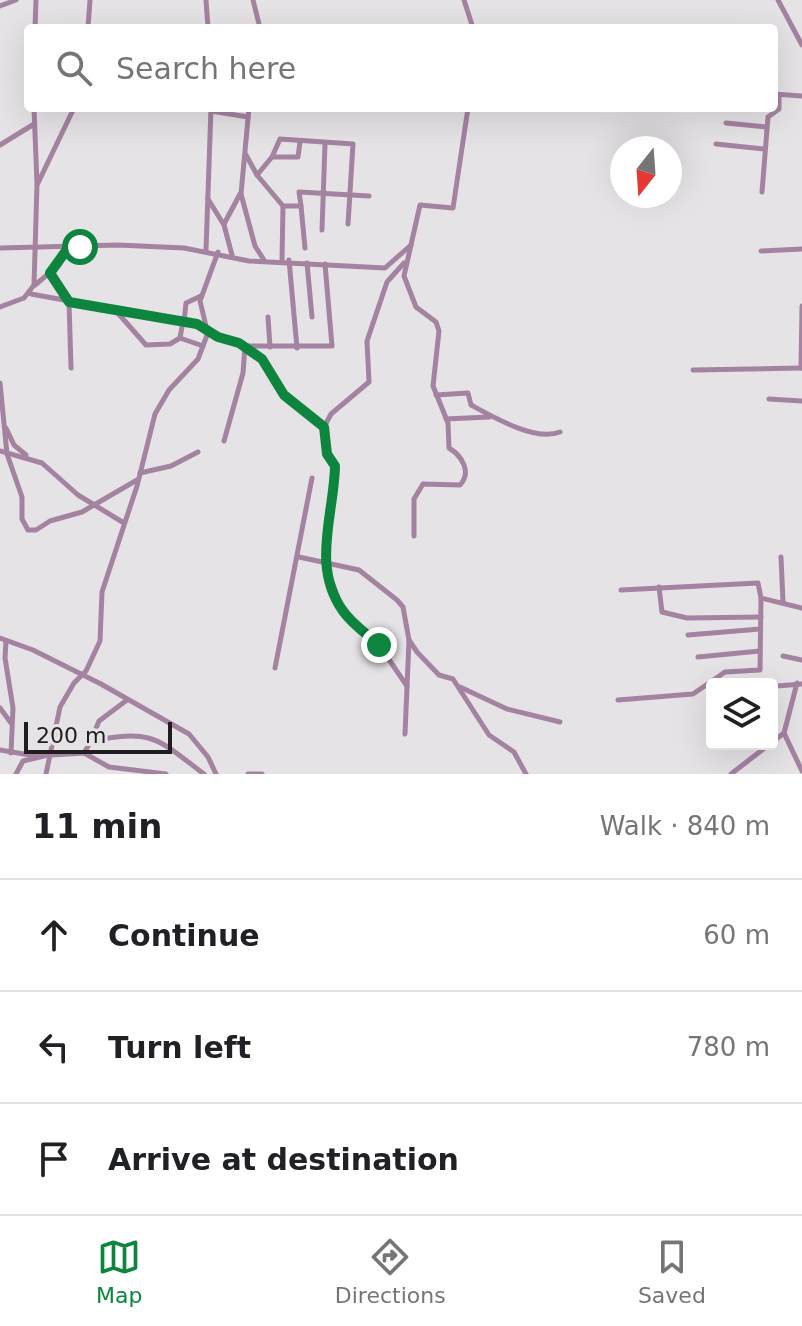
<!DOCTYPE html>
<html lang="en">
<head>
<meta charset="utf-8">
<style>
	:root { --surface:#fff; --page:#f2f2f2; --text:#202124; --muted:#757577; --line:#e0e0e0; --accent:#0d853e }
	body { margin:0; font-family:"DejaVu Sans",sans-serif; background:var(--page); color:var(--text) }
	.controls { position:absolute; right:24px; bottom:24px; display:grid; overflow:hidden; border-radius:8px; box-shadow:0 8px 32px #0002 }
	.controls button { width:72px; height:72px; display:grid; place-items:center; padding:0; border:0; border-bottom:2px solid var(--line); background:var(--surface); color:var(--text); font:40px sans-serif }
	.compass { position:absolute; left:610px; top:136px; width:72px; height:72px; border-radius:50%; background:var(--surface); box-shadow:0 8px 32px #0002; rotate:197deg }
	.scale { position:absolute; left:24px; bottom:20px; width:148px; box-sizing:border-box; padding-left:8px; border:4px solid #1f1d1f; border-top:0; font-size:22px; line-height:28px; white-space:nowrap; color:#1f1d1f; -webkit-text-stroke:6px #e6e3e6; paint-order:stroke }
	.stop { position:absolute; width:24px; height:24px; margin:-18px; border:6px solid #0d853e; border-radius:50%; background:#fff }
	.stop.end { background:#0d853e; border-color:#fff; box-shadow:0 2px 8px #0008 }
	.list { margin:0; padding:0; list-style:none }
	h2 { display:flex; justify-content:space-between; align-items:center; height:104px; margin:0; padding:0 32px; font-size:34px }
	h2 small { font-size:26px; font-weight:400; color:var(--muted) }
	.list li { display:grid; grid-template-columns:52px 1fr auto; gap:24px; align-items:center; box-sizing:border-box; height:112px; padding:0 32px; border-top:2px solid var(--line) }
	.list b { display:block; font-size:30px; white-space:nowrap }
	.list em { font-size:26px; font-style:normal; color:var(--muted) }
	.icon { flex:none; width:44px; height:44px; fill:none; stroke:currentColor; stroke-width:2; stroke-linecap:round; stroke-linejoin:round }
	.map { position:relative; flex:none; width:802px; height:774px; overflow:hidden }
	.search { position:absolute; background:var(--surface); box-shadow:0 8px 32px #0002; left:24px; right:24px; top:24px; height:88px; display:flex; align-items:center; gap:20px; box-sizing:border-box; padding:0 28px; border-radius:8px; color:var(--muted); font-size:30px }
	.sheet { height:440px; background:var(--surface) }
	nav { display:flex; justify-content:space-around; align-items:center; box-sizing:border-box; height:112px; border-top:2px solid var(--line); background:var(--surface); font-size:22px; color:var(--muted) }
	nav a { display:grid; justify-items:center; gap:4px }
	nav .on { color:var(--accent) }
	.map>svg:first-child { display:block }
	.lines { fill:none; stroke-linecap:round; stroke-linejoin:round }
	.minor { stroke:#a483a1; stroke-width:5 }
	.route { stroke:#0d853e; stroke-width:10 }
</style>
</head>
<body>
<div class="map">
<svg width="802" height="774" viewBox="0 0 802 774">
	<rect width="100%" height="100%" fill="#e6e3e6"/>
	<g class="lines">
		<g class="minor">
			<polyline points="206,0 208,28"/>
			<polyline points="253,0 260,28"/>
			<polyline points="464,0 473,28"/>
			<polyline points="778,0 802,45"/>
			<polyline points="0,6 16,0"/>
			<polyline points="35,28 36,0"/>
			<polyline points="88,28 90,0"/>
			<polyline points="774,94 802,96"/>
			<polyline points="249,108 241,194 255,246 264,260"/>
			<polyline points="211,111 248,117"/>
			<polyline points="726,123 766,127"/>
			<polyline points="716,144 764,149"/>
			<polyline points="0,145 34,124"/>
			<polyline points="246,155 257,175 283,206 282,261"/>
			<polyline points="272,157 298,157 300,142"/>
			<polyline points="257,175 272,157 280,139 353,144 348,224"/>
			<polyline points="38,183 74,108"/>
			<polyline points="762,192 768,117 779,109 779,95"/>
			<polyline points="208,199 224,225 232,255"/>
			<polyline points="283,206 301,206 299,192 369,196"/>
			<polyline points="301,206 305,248"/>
			<polyline points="224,224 240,194"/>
			<polyline points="322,230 325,144"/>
			<polyline points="0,248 118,245 184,248 249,261 385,268 411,245"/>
			<polyline points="206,250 211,108"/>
			<polyline points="761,251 802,249"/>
			<polyline points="289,260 297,348"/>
			<polyline points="307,263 312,317"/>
			<polyline points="50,273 69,302 71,368"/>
			<polyline points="35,285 59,265 68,249"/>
			<polyline points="31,294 197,324 218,337 239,343 262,359 284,395 324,427 327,454 335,466 325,541 327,569 343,611 379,645 407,686"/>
			<polyline points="0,307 24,298 34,285 37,184 34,108"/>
			<polyline points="116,311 146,345 170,344 180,338 203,346"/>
			<polyline points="268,317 270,347"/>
			<polyline points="184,322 186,303 201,296"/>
			<polyline points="206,326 200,301 218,252"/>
			<polyline points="180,338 183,321"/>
			<polyline points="801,368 802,306"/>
			<polyline points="693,370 802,368"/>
			<polyline points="0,383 7,454 22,497 22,519 28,530 36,530 50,521 82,512 137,480"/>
			<path d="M 436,395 L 468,393 L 471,405 C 493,417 536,442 560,432"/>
			<polyline points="769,399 802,401"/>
			<polyline points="446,419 489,417"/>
			<polyline points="324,427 331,414 369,382 367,341 387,282 404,263"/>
			<polyline points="6,428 14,445 26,455"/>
			<polyline points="224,441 243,373 245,346 332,346 325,264"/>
			<polyline points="0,451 42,463 78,495 124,523"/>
			<polyline points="140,473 171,466 198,452"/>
			<path d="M 414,536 L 414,499 L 423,484 L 460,485 C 472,472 462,456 449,448 L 448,423 L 433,386 L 439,331 L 436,322 L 416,307 L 404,276 L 420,205 L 453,208 L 468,108"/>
			<polyline points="299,557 359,570 397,600 403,607 409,640 417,652 439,675 453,679 489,735 514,752 526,774"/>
			<polyline points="781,557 783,602"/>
			<polyline points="659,587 662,612 687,618 761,617"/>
			<polyline points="621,590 758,583 761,598 802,608"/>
			<polyline points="688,635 760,629"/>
			<polyline points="0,638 33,650 101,684 189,734 208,757 216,774"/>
			<polyline points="6,641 5,658 13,708 11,753"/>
			<polyline points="783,656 802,660"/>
			<polyline points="698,657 760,651"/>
			<polyline points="275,668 312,478"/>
			<polyline points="777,686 802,684"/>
			<polyline points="460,687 507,709 560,722"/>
			<polyline points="618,700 693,694 725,672 760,670 761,598"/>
			<polyline points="0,708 11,723"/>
			<polyline points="784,733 802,771"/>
			<polyline points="405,734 409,640"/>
			<polyline points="91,741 99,721 127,700"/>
			<polyline points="0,750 36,756 84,753 109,767 166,774"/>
			<path d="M 84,753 L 91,741 C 154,729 156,738 204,774"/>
			<polyline points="16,774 23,761 44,756"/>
			<polyline points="46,774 60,707 74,683 86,671 100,641 102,592 137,486 155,414 169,390 198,359 209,330"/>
			<polyline points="248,774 262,774"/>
			<polyline points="731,774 784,733 797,683"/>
		</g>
	</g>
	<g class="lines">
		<path class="route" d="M 80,247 L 68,248 L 50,273 L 69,302 L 197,324 L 218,337 L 239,343 L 262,359 L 284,395 L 324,427 L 327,454 L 335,466 C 334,515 311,566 343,611 C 352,624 367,634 379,645"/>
	</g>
</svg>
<div class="controls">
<button><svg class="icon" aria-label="layers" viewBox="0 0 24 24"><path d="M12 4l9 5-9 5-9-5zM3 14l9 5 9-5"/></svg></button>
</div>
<svg class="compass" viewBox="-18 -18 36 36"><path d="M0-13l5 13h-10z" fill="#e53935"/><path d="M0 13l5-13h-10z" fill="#757577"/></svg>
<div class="scale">200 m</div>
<div class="stop" style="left:80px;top:247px"></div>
<div class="stop end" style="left:379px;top:645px"></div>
<div class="search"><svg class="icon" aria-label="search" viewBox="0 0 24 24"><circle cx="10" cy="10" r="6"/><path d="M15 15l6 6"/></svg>Search here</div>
</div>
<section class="sheet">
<h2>11 min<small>Walk · 840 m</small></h2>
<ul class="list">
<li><svg class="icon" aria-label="ahead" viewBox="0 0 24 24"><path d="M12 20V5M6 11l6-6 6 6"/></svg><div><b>Continue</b></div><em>60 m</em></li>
<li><svg class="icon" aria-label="left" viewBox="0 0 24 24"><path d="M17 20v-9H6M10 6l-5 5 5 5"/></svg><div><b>Turn left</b></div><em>780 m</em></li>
<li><svg class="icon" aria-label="arrive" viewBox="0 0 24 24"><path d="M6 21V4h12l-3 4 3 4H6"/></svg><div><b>Arrive at destination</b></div></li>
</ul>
</section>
<nav>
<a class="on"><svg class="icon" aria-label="map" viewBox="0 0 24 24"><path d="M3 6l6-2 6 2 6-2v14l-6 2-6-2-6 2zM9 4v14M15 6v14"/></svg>Map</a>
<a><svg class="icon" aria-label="directions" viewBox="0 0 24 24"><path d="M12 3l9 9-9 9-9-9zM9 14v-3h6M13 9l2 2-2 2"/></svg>Directions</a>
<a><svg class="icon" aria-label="saved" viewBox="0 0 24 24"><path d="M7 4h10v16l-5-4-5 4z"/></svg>Saved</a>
</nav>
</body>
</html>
